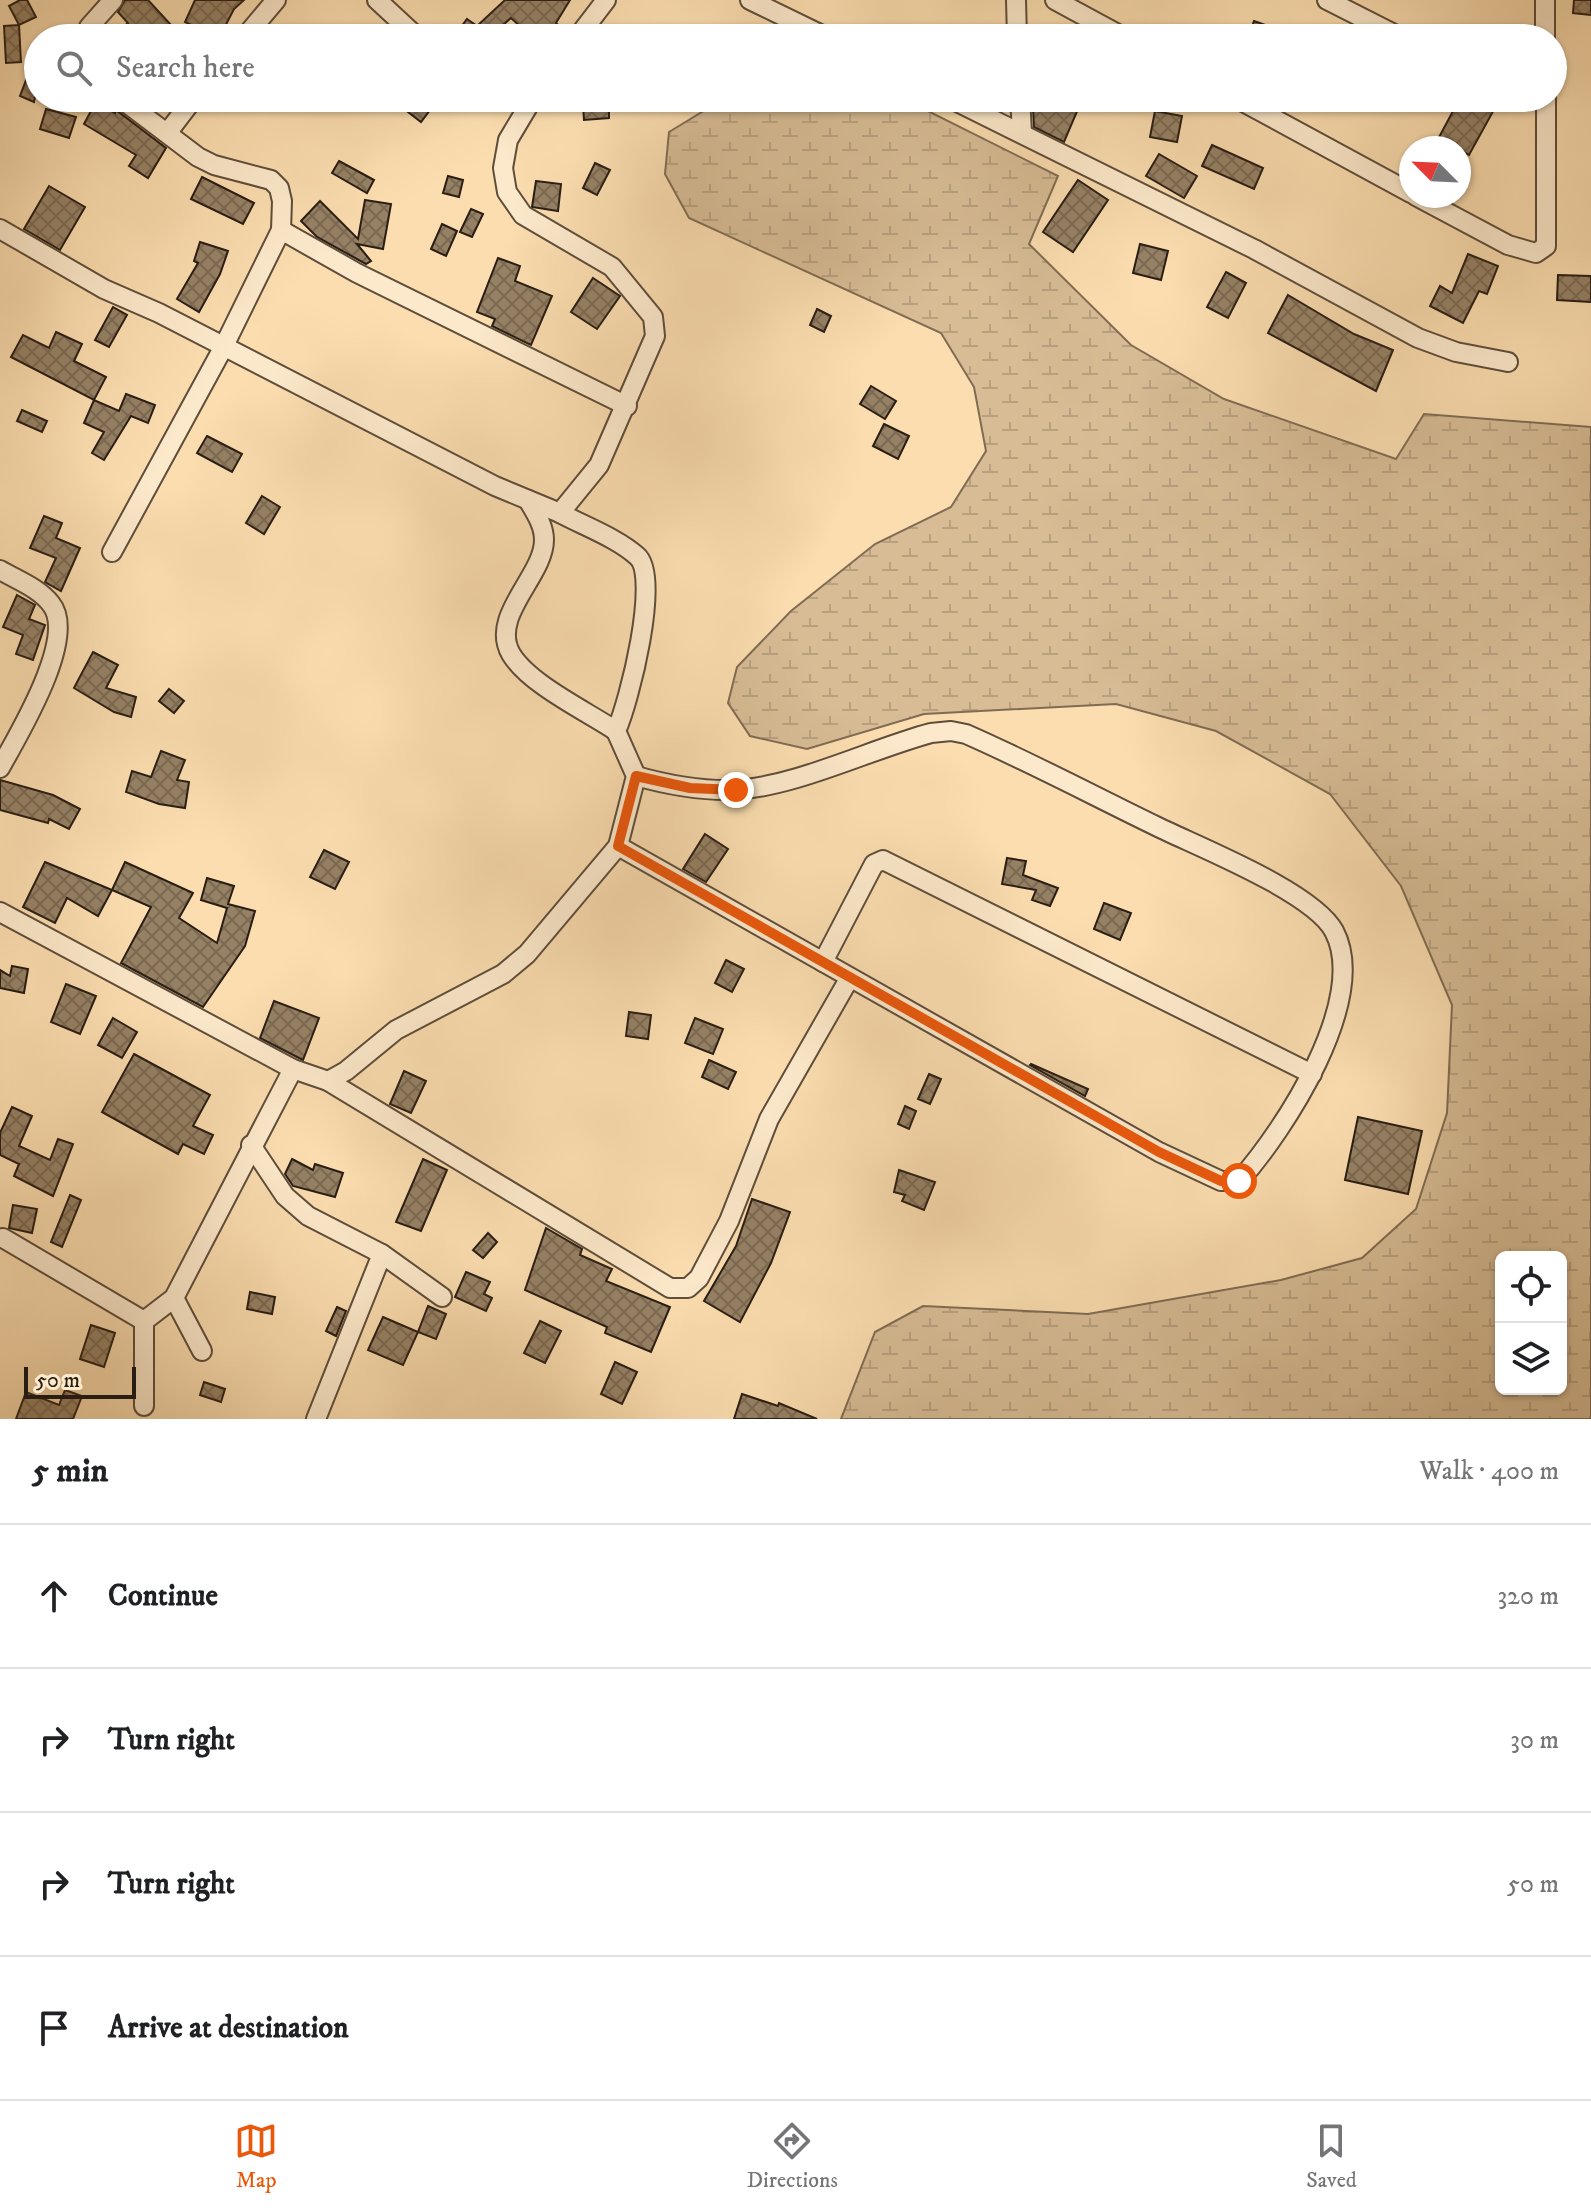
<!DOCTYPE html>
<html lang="en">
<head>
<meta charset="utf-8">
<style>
	:root { --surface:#fff; --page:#f6f6f6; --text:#202124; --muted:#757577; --line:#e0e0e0; --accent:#ea580c }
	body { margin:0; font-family:"IM FELL DW Pica",serif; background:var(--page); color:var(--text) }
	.controls { position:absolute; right:24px; bottom:24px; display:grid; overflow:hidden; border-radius:12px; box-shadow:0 2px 6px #0004 }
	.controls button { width:72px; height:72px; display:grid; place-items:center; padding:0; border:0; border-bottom:2px solid var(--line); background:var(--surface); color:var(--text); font:40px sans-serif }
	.compass { position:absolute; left:1399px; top:136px; width:72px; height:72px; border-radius:50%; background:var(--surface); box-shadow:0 2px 6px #0004; rotate:294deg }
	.scale { position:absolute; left:24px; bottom:20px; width:112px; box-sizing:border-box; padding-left:8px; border:4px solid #291d14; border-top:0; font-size:22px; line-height:28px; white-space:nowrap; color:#291d14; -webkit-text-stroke:6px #fce9cb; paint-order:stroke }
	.stop { position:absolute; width:24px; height:24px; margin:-18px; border:6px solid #ea580c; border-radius:50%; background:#fff }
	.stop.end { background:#ea580c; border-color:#fff; box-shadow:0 2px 8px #0008 }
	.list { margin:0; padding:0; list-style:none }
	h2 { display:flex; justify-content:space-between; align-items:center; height:104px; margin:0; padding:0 32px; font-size:34px }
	h2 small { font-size:26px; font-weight:400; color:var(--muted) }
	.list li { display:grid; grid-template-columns:52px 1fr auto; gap:24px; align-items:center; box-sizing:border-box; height:144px; padding:0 32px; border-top:2px solid var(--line) }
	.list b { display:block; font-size:30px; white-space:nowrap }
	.list em { font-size:26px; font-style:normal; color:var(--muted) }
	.icon { flex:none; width:44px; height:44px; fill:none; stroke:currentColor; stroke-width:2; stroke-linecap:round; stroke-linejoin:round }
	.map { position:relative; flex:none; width:1591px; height:1419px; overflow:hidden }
	.search { position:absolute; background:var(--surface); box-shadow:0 2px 6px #0004; left:24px; right:24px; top:24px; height:88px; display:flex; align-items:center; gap:20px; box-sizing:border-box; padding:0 28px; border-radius:44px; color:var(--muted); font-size:30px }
	.sheet { height:680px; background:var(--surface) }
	nav { display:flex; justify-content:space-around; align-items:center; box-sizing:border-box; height:112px; border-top:2px solid var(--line); background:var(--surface); font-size:22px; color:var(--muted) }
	nav a { display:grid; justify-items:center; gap:4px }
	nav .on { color:var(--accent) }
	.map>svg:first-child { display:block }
	.wetland { fill:url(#wetland-marsh); stroke:#806c54; stroke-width:2; fill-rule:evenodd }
	.building { fill:url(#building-cross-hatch); stroke:#291d14; stroke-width:2 }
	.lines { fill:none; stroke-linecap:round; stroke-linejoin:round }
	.street-casing { stroke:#5e4d3b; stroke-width:22 }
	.street { stroke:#fce9cb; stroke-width:18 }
	.route { stroke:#ea580c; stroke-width:10 }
</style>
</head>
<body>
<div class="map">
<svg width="1591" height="1419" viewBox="0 0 1591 1419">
	<defs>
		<pattern id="wetland-marsh" width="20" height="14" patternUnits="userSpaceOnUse" patternTransform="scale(2)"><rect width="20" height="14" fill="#d7bc95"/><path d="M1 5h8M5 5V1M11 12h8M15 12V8" fill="none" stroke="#b9a180"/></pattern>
		<pattern id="building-cross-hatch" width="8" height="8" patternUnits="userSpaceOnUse" patternTransform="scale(2)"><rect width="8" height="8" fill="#968165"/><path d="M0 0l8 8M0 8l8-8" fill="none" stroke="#7a6952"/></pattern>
	</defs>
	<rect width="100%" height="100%" fill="#fbddaf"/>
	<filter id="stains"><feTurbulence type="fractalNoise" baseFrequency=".0025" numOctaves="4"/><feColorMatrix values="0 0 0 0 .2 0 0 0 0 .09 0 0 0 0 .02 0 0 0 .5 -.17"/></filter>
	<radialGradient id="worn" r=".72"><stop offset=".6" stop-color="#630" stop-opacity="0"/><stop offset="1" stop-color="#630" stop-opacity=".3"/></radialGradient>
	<path class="wetland" d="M 720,101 L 916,105 L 1058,176 L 1029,244 L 1131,345 L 1224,399 L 1396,459 L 1424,414 L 1591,427 L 1591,1419 L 841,1419 L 875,1332 L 923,1306 L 1088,1314 L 1281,1280 L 1362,1258 L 1416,1209 L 1447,1113 L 1452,1005 L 1401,886 L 1330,794 L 1216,731 L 1116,704 L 924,714 L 807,749 L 750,736 L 728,703 L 737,667 L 791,611 L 875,544 L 951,507 L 986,451 L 974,387 L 941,333 L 689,218 L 665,174 L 669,132 ZM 1501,1257 L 1561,1257 L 1561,1389 L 1501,1389 Z"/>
	<g class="building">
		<polygon points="20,0 27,0 36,17 19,25 9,6"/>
		<polygon points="125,0 148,0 183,38 108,38 128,23 118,12"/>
		<polygon points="195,0 244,0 234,9 219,38 185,22"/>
		<polygon points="505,0 570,0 556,23 559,26 549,38 533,38 511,18 488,38 477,26"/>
		<polygon points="1574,0 1591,0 1591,15 1573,13"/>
		<polygon points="467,19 477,26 468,38 453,38"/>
		<polygon points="1254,21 1277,29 1274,38 1248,38"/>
		<polygon points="19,25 21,62 6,63 4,26"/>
		<polygon points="28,75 38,79 34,102 20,96"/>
		<polygon points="390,98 439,98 421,122"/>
		<polygon points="1037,98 1071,98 1081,102 1064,142 1034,127 1033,108"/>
		<polygon points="1460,98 1480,98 1496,106 1469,155 1438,139"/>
		<polygon points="96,102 115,113 116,110 166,148 148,178 129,166 136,155 84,124"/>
		<polygon points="609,103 609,118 584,120 583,105"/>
		<polygon points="46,109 76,117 69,138 40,129"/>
		<polygon points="1155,111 1182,116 1177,142 1150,137"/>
		<polygon points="1212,145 1263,168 1254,189 1202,166"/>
		<polygon points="1159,154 1197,176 1184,198 1146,176"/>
		<polygon points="339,161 374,180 367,193 332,173"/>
		<polygon points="595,163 610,170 597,195 583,188"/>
		<polygon points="448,176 463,180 459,197 443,193"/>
		<polygon points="202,177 254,203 243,224 191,199"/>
		<polygon points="1078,180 1108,200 1073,252 1043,232"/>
		<polygon points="536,181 561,184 558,211 532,207"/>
		<polygon points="49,186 85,207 60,250 24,229"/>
		<polygon points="365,200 391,204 383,249 357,244 371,261 366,264 317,237 301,221 320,201 358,239"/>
		<polygon points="471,209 483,214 472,237 460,232"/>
		<polygon points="442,224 457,231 446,256 431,249"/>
		<polygon points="200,242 228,251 220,274 199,312 177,299 198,263 194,261"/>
		<polygon points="1140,244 1168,251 1161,280 1133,273"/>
		<polygon points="1468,254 1498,266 1487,294 1479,291 1463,323 1430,306 1440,286 1452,293"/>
		<polygon points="498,258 520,266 515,281 552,296 531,345 492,326 495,319 477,312"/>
		<polygon points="1226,272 1246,283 1228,318 1207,307"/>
		<polygon points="1558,275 1591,276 1591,302 1557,300"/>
		<polygon points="593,278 620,296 597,329 571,312"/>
		<polygon points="1288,295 1354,334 1393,350 1376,391 1268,333"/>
		<polygon points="113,307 127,315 109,347 95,340"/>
		<polygon points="817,309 831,316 824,332 810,325"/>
		<polygon points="56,332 82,344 74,361 106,377 94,400 11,357 23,335 49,348"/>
		<polygon points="871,386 896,401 885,419 860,404"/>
		<polygon points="126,394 155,405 148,423 131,416 104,460 92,453 104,432 84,423 94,400 119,411"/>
		<polygon points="22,410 47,421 42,432 17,421"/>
		<polygon points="884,424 909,436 898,459 873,446"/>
		<polygon points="207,436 242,454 232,472 197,453"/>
		<polygon points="262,496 280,507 264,534 246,523"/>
		<polygon points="44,516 62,523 56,538 80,548 61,591 45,582 56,558 30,548"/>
		<polygon points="17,595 35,605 29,619 45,625 33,660 16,654 23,635 3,627"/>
		<polygon points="93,652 118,665 106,688 136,697 131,717 114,712 74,688"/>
		<polygon points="169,689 184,701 174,713 159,701"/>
		<polygon points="161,751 185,760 177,780 189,782 185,808 159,804 126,792 132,771 151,777"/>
		<polygon points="0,780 53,795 80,809 69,829 49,819 48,823 0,810"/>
		<polygon points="705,834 728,849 706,882 683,869"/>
		<polygon points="324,850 349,862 335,889 310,877"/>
		<polygon points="1007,858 1026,861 1023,875 1058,888 1050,906 1032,900 1036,890 1002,884"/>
		<polygon points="45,862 112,890 98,916 67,898 55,923 23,907"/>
		<polygon points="125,862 193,893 179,918 217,943 227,908 201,900 207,878 234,886 228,904 255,911 245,946 203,1007 121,963 151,907 112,890"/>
		<polygon points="1104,903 1131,913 1120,940 1094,929"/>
		<polygon points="726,960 744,969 732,992 715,983"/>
		<polygon points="12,966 28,969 24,993 0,988 0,970 10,976"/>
		<polygon points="66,984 96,996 80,1034 51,1022"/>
		<polygon points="274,1001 319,1018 303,1060 260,1038"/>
		<polygon points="629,1012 651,1015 648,1039 626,1036"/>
		<polygon points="113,1018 137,1032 122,1058 98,1045"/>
		<polygon points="695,1018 723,1029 713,1054 685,1043"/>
		<polygon points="134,1054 210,1095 193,1126 213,1135 204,1154 183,1144 178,1154 102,1112"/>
		<polygon points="709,1060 736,1072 728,1089 702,1077"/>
		<polygon points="1031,1064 1088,1089 1085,1096 1030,1065"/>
		<polygon points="404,1071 426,1081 411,1113 390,1104"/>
		<polygon points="929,1074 941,1079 930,1104 918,1099"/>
		<polygon points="905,1106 916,1111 909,1129 898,1124"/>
		<polygon points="12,1107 32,1116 19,1146 50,1160 58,1139 73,1144 53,1196 14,1176 19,1164 0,1155 0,1133"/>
		<polygon points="1358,1117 1422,1131 1408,1194 1345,1180"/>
		<polygon points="292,1159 313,1170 315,1164 343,1173 335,1197 293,1186 285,1174"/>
		<polygon points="423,1159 447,1170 421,1231 396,1222"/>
		<polygon points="899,1170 935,1182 924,1210 902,1201 905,1195 894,1192"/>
		<polygon points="70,1195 81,1200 62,1247 51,1242"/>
		<polygon points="752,1199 790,1212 771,1263 740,1322 704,1301 736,1246"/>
		<polygon points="13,1205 37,1209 32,1233 9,1228"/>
		<polygon points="546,1228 582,1249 580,1255 612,1269 606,1281 670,1307 651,1352 605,1333 607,1327 525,1290"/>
		<polygon points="488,1233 497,1242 483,1258 473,1250"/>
		<polygon points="466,1272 490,1282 484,1294 492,1298 486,1311 455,1297"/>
		<polygon points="250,1292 275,1297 272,1314 247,1309"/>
		<polygon points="428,1306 446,1314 436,1339 418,1332"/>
		<polygon points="337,1307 346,1311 336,1336 326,1331"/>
		<polygon points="383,1317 418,1332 403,1365 368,1350"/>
		<polygon points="540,1321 561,1331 545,1363 524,1353"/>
		<polygon points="91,1325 115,1333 104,1367 80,1359"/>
		<polygon points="615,1362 637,1372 622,1404 601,1394"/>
		<polygon points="204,1382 225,1389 221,1402 200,1395"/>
		<polygon points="65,1390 82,1396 73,1419 16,1419 26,1392 59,1405"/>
		<polygon points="742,1394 778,1406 779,1403 817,1419 734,1419"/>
	</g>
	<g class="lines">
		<defs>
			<g id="street">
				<polyline points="377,0 418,38"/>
				<polyline points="750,0 828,38"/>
				<polyline points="1016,0 1017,38"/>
				<polyline points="1055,0 1125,38"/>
				<polyline points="1327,0 1402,38"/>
				<polyline points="1545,0 1545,38"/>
				<polyline points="86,38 89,27 113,0"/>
				<polyline points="244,38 276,0"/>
				<polyline points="577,38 606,0"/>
				<polyline points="949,98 1254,249 1418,338 1456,352 1508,362"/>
				<polyline points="1020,98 1022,132"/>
				<polyline points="1236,98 1411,193"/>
				<polyline points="168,132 194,98"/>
				<polyline points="1416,196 1508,245 1536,253 1546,246 1546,98"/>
				<polyline points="0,229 104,289 159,313 495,486 560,513"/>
				<polyline points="281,230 357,273 627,406"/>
				<path d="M 528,500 C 535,512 544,525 544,540 C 544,576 489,616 511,654 C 529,684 586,711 616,731"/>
				<polyline points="112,552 223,348 281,230 282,201 279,188 271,180 214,165 198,157 120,98"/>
				<path d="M 0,570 C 17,580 39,588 51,604 C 78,637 18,735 0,768"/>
				<path d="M 618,846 L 1159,1152 L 1221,1181 L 1239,1181 C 1284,1131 1370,999 1334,931 C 1313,892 1199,847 1158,827 C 1094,796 1032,763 966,734 L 951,731 L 931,733 C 871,749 795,787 734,790 C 701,791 668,785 636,776"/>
				<polyline points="0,912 293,1069 328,1081 670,1288 688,1288 699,1278 729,1221 769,1119 849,979"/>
				<polyline points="823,962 874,864 883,860 1312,1074"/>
				<path d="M 328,1081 L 346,1071 L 396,1030 L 503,974 L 527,954 L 618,846 L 636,776 L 616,731 C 629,703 661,576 637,556 C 617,538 584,526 560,513 L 599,465 L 655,336 L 653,317 L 612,267 L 523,215 L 507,192 L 503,168 L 508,140 L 533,98"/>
				<polyline points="251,1145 285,1196 308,1216 382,1254 442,1297"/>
				<polyline points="3,1238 144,1321"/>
				<polyline points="174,1298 202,1351"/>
				<polyline points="144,1406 144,1321 174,1298 293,1069"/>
				<polyline points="316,1419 382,1254"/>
			</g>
		</defs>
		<use href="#street" class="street-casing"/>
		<use href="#street" class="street"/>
	</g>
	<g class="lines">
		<polyline class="route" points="736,790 690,788 636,776 618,846 1159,1152 1221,1181 1239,1181"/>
	</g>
	<rect width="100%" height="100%" filter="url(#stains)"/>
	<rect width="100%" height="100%" fill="url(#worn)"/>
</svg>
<div class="controls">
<button><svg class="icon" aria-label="locate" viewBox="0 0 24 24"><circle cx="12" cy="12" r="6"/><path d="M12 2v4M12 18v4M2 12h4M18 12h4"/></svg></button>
<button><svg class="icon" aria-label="layers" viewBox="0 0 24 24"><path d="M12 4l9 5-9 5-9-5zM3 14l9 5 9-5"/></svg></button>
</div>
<svg class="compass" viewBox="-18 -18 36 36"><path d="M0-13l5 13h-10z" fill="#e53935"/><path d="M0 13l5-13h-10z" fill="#757577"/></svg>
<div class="scale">50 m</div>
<div class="stop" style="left:1239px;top:1181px"></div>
<div class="stop end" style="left:736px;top:790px"></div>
<div class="search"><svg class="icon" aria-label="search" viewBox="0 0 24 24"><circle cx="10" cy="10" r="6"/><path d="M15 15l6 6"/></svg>Search here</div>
</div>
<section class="sheet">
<h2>5 min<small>Walk · 400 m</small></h2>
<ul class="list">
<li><svg class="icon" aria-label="ahead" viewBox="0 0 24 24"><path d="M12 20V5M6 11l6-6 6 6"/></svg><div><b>Continue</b></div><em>320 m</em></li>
<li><svg class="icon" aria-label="right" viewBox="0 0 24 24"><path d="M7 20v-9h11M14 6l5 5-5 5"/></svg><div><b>Turn right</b></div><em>30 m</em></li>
<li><svg class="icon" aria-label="right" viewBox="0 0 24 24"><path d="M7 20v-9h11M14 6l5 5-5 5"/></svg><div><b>Turn right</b></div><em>50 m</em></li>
<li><svg class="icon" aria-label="arrive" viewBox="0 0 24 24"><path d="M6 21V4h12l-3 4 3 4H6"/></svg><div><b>Arrive at destination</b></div></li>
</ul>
</section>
<nav>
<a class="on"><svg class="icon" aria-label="map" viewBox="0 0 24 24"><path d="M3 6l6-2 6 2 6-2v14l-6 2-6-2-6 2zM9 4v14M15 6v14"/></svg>Map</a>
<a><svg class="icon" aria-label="directions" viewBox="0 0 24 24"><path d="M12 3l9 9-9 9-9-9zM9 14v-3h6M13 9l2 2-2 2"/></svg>Directions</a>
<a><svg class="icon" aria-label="saved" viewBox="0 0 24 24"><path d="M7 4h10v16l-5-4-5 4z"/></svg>Saved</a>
</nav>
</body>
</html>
